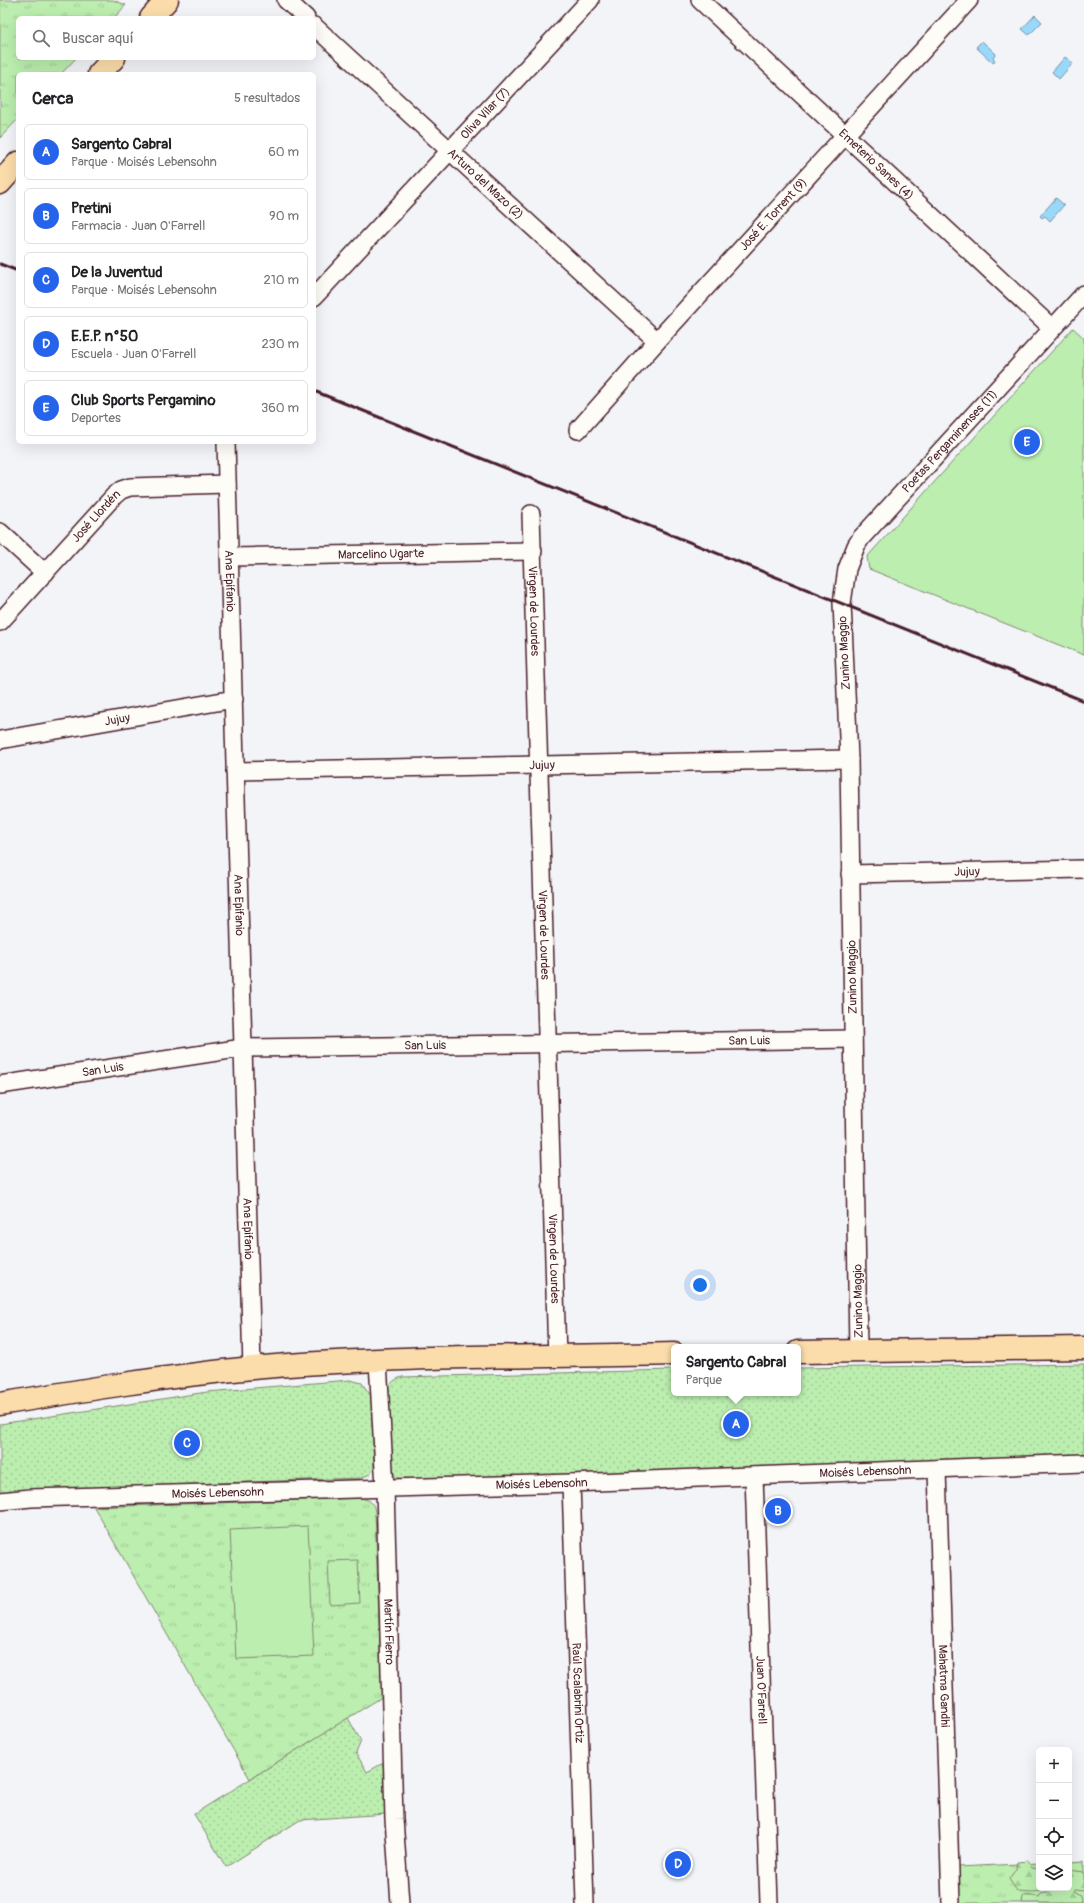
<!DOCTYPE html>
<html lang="es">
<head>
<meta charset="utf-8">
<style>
	:root { --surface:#fff; --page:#f2f2f2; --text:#202124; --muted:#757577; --line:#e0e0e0; --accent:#2563eb }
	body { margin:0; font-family:Pangolin,sans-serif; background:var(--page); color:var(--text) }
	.controls { position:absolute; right:12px; bottom:12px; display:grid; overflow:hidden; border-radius:6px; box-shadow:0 4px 16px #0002 }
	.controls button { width:36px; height:36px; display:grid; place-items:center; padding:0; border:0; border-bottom:1px solid var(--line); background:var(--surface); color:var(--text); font:20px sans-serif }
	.you { position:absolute; left:700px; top:1285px; width:14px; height:14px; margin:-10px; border:3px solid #fff; border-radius:50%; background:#1a73e8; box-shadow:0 0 0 6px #1a73e833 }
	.badge { display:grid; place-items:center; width:26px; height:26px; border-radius:50%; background:var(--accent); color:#fff; font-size:13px; font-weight:700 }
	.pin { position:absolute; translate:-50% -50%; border:2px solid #fff; box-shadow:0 1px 4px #0006 }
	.popup { position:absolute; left:671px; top:1344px; width:130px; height:52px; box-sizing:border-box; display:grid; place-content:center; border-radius:6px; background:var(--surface); filter:drop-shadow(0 1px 3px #0005); font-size:13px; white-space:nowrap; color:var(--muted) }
	.popup b { font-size:15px; color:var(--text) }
	.popup::after { content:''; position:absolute; left:50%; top:100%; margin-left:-8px; border:8px solid transparent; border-top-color:var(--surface) }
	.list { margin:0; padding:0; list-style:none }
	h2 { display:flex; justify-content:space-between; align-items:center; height:52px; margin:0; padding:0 16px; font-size:17px }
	h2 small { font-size:13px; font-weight:400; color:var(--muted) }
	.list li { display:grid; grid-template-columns:26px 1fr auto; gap:12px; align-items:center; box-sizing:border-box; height:56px; margin:0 8px 8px; padding:0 8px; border:1px solid var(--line); border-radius:6px }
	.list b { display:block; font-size:15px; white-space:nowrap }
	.list p { margin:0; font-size:13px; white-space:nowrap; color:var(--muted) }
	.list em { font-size:13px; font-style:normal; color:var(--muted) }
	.icon { flex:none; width:22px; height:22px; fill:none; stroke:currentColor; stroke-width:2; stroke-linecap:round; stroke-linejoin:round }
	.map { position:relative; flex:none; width:1084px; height:1903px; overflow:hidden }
	.search { position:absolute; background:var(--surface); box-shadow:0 4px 16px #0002; left:16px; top:16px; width:300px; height:44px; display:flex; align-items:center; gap:10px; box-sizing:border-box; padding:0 14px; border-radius:6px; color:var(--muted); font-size:15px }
	.panel { position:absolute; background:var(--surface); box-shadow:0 4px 16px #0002; left:16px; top:72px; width:300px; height:372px; border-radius:6px }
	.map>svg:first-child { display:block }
	.grass { fill:url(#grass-tufts); stroke:#82866d }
	.forest { fill:url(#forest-firs); stroke:#82866d }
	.park { fill:url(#park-dots); stroke:#82866d }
	.pitch { fill:#bbeeaf; stroke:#82866d }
	.water { fill:#98d9fa; stroke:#798fa7 }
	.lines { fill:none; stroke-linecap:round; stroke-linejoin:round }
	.minor-casing { stroke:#4a1f2b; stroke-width:20 }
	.major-casing { stroke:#4a1f2b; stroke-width:25 }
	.highway-casing { stroke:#4a1f2b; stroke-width:25 }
	.minor { stroke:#fdfcf7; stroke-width:17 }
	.major { stroke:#fbddab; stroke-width:22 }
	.highway { stroke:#fbddab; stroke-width:22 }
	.rail { stroke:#4a1f2b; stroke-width:3 }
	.labels { text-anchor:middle; stroke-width:3; stroke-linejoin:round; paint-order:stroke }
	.street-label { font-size:12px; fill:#4a1f2b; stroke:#fdfcf7 }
</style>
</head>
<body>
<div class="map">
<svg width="1084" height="1903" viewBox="0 0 1084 1903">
	<defs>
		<pattern id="grass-tufts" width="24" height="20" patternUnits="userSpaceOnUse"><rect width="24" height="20" fill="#bbeeaf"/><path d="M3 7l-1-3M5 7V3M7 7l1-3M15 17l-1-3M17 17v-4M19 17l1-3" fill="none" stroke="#a2cc97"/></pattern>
		<pattern id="forest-firs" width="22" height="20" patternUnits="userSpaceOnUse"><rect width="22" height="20" fill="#bbeeaf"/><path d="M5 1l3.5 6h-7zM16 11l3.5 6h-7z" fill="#a2cc97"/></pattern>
		<pattern id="park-dots" width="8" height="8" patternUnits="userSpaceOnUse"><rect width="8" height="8" fill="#bbeeaf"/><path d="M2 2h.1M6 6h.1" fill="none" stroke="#a2cc97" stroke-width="1.8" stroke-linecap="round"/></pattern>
	</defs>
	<rect width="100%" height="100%" fill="#f2f4f8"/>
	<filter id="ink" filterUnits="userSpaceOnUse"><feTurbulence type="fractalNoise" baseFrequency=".025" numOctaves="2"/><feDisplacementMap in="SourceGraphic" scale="8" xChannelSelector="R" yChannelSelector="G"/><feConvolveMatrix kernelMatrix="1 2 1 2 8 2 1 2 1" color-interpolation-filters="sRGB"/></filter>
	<g filter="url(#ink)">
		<g class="grass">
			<polygon points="0,0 113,0 126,5 114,18 18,18 18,58 76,58 61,74 18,74 18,119 0,138"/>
			<path d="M 359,1498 C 369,1499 374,1502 375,1512 L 382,1697 L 250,1779 L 94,1507 Z"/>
			<polygon points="1084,1861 1084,1903 960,1903 958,1867 1039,1863 1039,1888 1069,1888 1069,1862"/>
		</g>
		<polygon class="forest" points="1028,1861 1032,1868 1039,1869 1039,1888 1069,1888 1069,1870 1084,1872 1084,1890 1074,1889 1073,1891 1080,1895 1081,1903 1022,1903 1023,1897 1025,1895 1039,1897 1041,1894 1048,1893 1047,1891 1032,1892 1017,1891 1009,1879 1016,1869 1017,1862"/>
		<g class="park">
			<path d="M 1084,1364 L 1084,1455 L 404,1480 L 397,1478 L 390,1469 L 387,1393 C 389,1384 393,1380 402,1377 L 674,1370 L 674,1393 L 798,1393 L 798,1368 Z"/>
			<polygon points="350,1380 362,1383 371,1396 374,1467 370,1474 361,1478 23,1490 0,1493 0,1424 207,1392"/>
			<polygon points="348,1718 361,1741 356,1753 367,1772 385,1762 386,1814 300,1820 226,1867 194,1814"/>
		</g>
		<g class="pitch">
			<polygon points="1073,328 1084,338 1084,655 869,569 867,557"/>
			<polygon points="308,1526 314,1656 236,1659 230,1530"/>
			<polygon points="358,1560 360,1603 330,1605 328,1561"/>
		</g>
		<g class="water">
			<polygon points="1035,15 1042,22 1029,35 1022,29"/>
			<polygon points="982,41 996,54 993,58 995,60 993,63 976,47"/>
			<polygon points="1065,57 1073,63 1059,79 1052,72"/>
			<polygon points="1056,198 1064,205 1050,221 1045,216 1042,218 1040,216"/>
		</g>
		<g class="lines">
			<defs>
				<g id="minor">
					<polyline points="286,0 306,18"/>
					<path id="s1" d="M 700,0 L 1052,328"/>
					<path id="s2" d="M 314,26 L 657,341"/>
					<path id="s3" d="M 314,297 L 590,0"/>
					<path id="s4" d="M 578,430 L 657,341 L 969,0"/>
					<path id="s5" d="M 226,442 L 252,1368"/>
					<path id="s6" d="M 531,514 L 557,1357"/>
					<polyline points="0,532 45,573"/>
					<path id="s7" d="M 230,557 L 533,551"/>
					<path id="s8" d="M 0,622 L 114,496 L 121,490 L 130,487 L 227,484"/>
					<path id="s9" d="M 0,740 L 234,699"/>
					<path id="s10" d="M 235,771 L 849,759"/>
					<path id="s11" d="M 850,874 L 1084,869"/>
					<path id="s12" d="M 0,1085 L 243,1048 L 853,1039"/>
					<path id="s13" d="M 858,1351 L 849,759 L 842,603 L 847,569 L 856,546 L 861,538 L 1084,294"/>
					<path id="s14" d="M 378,1361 L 385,1488 L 394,1819 L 400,1903"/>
					<path id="s15" d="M 937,1470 L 951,1903"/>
					<path id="s16" d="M 754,1476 L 769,1903"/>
					<path id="s17" d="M 571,1483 L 585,1903"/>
					<path id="s18" d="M 0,1501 L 31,1498 L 571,1483 L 1084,1463"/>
				</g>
				<g id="major">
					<polyline points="798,1352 1084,1348"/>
					<path d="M 0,1404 C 84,1390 168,1376 252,1368 C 392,1355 534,1357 674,1354"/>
				</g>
				<g id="highway">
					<polyline points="151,18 167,0"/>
					<polyline points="99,74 114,58"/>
					<polyline points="0,183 18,163"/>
				</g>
			</defs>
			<use href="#minor" class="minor-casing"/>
			<use href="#major" class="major-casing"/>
			<use href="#highway" class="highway-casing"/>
			<use href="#minor" class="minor"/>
			<use href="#major" class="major"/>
			<use href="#highway" class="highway"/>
			<g class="rail">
				<polyline points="0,264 18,271"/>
				<polyline points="314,391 1084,701"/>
			</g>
		</g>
	</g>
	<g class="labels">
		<g class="street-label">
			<text dy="4" stroke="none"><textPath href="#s3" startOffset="251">Oliva Vilar (7)</textPath></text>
			<text dy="4" stroke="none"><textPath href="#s1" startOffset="241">Emeterio Sanes (4)</textPath></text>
			<text dy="4" stroke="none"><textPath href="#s2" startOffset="233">Arturo del Mazo (2)</textPath></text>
			<text dy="4" stroke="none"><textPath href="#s4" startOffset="291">José E. Torrent (9)</textPath></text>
			<text dy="4" stroke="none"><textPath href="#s13" startOffset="948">Poetas Pergaminenses (11)</textPath></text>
			<text dy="4" stroke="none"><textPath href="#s8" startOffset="143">José Llordén</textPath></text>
			<text dy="4" stroke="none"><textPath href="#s7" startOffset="151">Marcelino Ugarte</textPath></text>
			<text dy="4" stroke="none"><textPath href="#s5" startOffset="139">Ana Epifanio</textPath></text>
			<text dy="4" stroke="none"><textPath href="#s6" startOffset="97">Virgen de Lourdes</textPath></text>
			<text transform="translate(844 653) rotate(-93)" y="4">Zunino Maggio</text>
			<text dy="4" stroke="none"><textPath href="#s9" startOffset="119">Jujuy</textPath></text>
			<text dy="4" stroke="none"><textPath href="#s10" startOffset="307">Jujuy</textPath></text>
			<text dy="4" stroke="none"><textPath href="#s11" startOffset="117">Jujuy</textPath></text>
			<text dy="4" stroke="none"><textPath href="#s5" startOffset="463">Ana Epifanio</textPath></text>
			<text dy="4" stroke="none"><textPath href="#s6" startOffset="421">Virgen de Lourdes</textPath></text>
			<text transform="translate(852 977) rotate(-91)" y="4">Zunino Maggio</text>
			<text dy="4" stroke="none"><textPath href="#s12" startOffset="752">San Luis</textPath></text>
			<text dy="4" stroke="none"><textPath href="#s12" startOffset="428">San Luis</textPath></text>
			<text dy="4" stroke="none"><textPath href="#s12" startOffset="104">San Luis</textPath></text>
			<text dy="4" stroke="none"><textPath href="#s5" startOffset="787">Ana Epifanio</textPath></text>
			<text dy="4" stroke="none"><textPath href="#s6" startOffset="745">Virgen de Lourdes</textPath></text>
			<text transform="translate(858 1301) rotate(-91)" y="4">Zunino Maggio</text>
			<text dy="4" stroke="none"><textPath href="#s18" startOffset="866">Moisés Lebensohn</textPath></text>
			<text dy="4" stroke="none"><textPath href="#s18" startOffset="542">Moisés Lebensohn</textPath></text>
			<text dy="4" stroke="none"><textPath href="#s18" startOffset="218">Moisés Lebensohn</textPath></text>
			<text dy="4" stroke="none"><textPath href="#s14" startOffset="271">Martín Fierro</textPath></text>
			<text dy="4" stroke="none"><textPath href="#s15" startOffset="216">Mahatma Gandhi</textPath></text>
			<text dy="4" stroke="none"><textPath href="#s16" startOffset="214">Juan O'Farrell</textPath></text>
			<text dy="4" stroke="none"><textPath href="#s17" startOffset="210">Raúl Scalabrini Ortiz</textPath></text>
		</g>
	</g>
</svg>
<div class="controls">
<button>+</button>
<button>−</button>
<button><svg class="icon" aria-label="locate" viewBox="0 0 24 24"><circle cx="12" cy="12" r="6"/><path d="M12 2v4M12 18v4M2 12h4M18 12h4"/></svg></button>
<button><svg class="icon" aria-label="layers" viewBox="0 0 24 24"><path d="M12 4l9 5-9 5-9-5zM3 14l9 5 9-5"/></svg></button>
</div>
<div class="you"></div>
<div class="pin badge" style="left:736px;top:1424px">A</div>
<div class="popup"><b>Sargento Cabral</b>Parque</div>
<div class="pin badge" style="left:778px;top:1511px">B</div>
<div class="pin badge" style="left:187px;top:1443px">C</div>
<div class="pin badge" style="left:678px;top:1864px">D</div>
<div class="pin badge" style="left:1027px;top:442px">E</div>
<div class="search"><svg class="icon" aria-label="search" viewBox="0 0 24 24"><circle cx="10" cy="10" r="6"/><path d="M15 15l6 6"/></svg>Buscar aquí</div>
<section class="panel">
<h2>Cerca<small>5 resultados</small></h2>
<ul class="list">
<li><span class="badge">A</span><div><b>Sargento Cabral</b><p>Parque · Moisés Lebensohn</p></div><em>60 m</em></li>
<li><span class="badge">B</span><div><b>Pretini</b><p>Farmacia · Juan O'Farrell</p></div><em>90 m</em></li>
<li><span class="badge">C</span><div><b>De la Juventud</b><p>Parque · Moisés Lebensohn</p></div><em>210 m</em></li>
<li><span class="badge">D</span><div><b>E.E.P. n°50</b><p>Escuela · Juan O'Farrell</p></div><em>230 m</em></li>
<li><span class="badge">E</span><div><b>Club Sports Pergamino</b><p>Deportes</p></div><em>360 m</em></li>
</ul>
</section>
</div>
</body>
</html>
